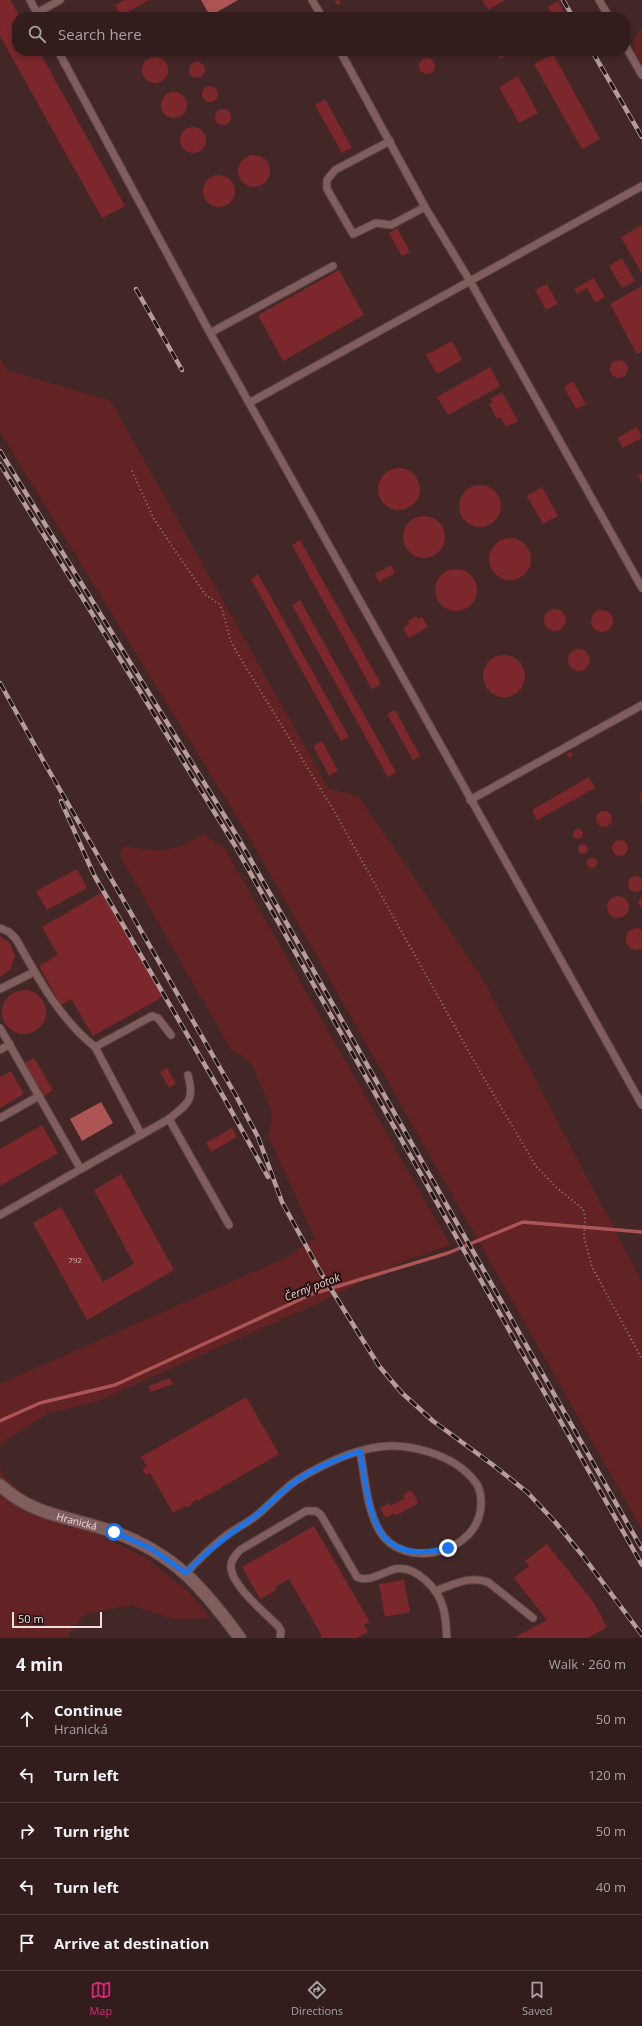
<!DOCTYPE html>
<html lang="en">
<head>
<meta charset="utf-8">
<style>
	:root { --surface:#321d1c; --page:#3a2625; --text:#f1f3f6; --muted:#a8a2a3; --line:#4d3b3b; --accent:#db2777 }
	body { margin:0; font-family:"Open Sans",sans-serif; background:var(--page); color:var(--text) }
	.scale { position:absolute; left:12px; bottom:10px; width:90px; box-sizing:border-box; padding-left:4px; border:2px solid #f1dddc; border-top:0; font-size:11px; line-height:14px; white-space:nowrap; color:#f1dddc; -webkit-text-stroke:3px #211413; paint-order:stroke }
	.stop { position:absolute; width:12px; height:12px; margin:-9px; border:3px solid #1a73e8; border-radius:50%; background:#fff }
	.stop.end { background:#1a73e8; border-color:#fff; box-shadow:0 1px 4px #0008 }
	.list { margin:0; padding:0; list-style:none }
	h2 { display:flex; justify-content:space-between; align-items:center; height:52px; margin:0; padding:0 16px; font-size:17px }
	h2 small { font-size:13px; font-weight:400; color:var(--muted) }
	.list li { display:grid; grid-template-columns:26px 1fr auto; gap:12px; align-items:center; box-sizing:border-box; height:56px; padding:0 16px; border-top:1px solid var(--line) }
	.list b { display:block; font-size:15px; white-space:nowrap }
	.list p { margin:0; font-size:13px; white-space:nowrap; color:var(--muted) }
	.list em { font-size:13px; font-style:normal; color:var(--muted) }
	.icon { flex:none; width:22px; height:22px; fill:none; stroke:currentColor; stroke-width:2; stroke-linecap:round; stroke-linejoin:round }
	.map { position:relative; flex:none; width:642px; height:1638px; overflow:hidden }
	.search { position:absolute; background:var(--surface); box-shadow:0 2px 6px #0003; left:12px; right:12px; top:12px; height:44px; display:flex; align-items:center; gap:10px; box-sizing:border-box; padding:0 14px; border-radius:16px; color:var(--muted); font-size:15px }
	.sheet { height:332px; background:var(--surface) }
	nav { display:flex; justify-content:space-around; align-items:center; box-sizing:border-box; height:56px; border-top:1px solid var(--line); background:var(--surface); font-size:11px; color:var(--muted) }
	nav a { display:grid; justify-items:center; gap:2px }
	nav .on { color:var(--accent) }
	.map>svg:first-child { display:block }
	.green { fill:#632224 }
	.water { fill:#ad5455 }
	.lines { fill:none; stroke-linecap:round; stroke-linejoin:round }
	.stream { stroke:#ad5455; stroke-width:3.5 }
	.building { fill:#7b272c }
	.lane-casing { stroke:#5c4544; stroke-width:9 }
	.secondary-casing { stroke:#5c4544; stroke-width:14 }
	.path { stroke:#957d7c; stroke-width:2; stroke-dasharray:1 3; stroke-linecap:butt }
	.lane { stroke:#7f5e5d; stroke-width:7 }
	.secondary { stroke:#7f5e5d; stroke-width:12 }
	.rail-casing { stroke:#b49d9c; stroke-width:4.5 }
	.rail { stroke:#211413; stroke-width:3; stroke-dasharray:9; stroke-linecap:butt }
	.route { stroke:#1a73e8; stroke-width:5 }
	.labels { text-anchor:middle; stroke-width:4; stroke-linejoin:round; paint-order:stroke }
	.number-label { font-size:8px; fill:#d4b0b0 }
	.street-label { font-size:10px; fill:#f1dddc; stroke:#211413 }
	.water-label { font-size:11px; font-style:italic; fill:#fcc9c7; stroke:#211413 }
</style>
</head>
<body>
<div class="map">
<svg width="642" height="1638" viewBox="0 0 642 1638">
	<rect width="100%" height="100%" fill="#432726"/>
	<g class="green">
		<path d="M 642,28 L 642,65 C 633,50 628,43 642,28 Z"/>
		<polygon points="0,358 7,370 111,401 328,788 359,797 481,976 642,1282 642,1529 248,835 0,432"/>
		<path d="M 203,834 L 225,849 L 450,1245 L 397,1264 L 314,1305 L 96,1402 L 48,1413 L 0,1444 L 0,1384 L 288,1257 L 315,1238 L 269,1138 L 272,1112 L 251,1062 L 231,1049 L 120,856 L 123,846 C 158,851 172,855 203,834 Z"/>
		<polygon points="0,1460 1,1474 30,1500 146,1558 190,1593 210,1618 172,1619 132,1605 85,1614 69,1633 68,1638 0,1638"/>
	</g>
	<g class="water">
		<polygon points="201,0 238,0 210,16"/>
		<polygon points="101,1102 113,1123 82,1141 70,1119"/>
	</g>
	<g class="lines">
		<polyline class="stream" points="0,1421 40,1403 115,1385 312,1294 448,1253 523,1222 642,1232"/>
	</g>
	<g class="building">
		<polygon points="0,0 10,0 20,17 17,17 17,51 39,51 125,206 102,218 0,36"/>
		<polygon points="125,0 149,0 121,16 115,5"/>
		<polygon points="339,0 341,3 337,5 335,1"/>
		<polygon points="482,0 505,0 488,10"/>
		<polygon points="558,1 567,17 547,17 546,15 551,12 548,7"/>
		<polygon points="177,51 191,51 185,55"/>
		<polygon points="495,51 515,51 500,59"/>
		<polygon points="553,54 600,139 582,149 534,64"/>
		<circle cx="155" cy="70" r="13"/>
		<circle cx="427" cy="66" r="8"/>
		<circle cx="197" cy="70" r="8"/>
		<polygon points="518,76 538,113 519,123 499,87"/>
		<circle cx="210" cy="94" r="8"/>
		<circle cx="174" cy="105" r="13"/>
		<polygon points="325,99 352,148 342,153 315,105"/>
		<circle cx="223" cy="117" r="8"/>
		<circle cx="193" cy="140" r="13"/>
		<circle cx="254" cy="171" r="16"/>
		<circle cx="219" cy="191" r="16"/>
		<polygon points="642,225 642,274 621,237"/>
		<polygon points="397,228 410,252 402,256 389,233"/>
		<polygon points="622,258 635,281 622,288 609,266"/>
		<polygon points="339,270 364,315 283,361 258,315"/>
		<polygon points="594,278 605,297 595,303 587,288 577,294 574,289"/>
		<polygon points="547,284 558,304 546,310 535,290"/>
		<polygon points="642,286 642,351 637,354 610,304"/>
		<polygon points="452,341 462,360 437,374 426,355"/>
		<circle cx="619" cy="369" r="9"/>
		<polygon points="490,367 500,386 448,415 437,397"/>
		<polygon points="573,381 586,404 576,409 564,387"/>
		<polygon points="502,392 518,421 506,427 500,417 497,419 489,404 493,402 490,399"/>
		<polygon points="637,427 642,438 623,448 617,438"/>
		<circle cx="399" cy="489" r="21"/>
		<polygon points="642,474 642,484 638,476"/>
		<circle cx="480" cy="506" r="21"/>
		<polygon points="542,487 558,516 543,524 527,496"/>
		<circle cx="424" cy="537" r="21"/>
		<circle cx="510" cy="559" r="21"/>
		<polygon points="300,540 381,684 372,689 292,545"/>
		<polygon points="391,565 395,573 379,582 375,574"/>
		<circle cx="456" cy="590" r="21"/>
		<polygon points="258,574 349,737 341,741 251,579"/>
		<polygon points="300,600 396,772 388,777 292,605"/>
		<circle cx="555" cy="620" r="11"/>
		<circle cx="602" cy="621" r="11"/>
		<polygon points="416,616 418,619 422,617 428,627 409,638 403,628 409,624 408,621"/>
		<circle cx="579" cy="660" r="11"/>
		<circle cx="504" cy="676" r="21"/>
		<polygon points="395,710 420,756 413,760 387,714"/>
		<polygon points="322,741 338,771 329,776 313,746"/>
		<polygon points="571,752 573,755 569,758 566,754"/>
		<polygon points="589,777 595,788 537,820 532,810"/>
		<polygon points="642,790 642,802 641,803 640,795"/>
		<circle cx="604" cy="819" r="8"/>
		<circle cx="578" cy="834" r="5"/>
		<circle cx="620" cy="848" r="8"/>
		<circle cx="583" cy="849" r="5"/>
		<circle cx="592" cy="863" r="5"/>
		<polygon points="77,869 87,888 47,910 36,891"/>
		<circle cx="636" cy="884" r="8"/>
		<polygon points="103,892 164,996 93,1036 71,999 61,1005 39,966 58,955 42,927"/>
		<polygon points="642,895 642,909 638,903"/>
		<circle cx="618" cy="907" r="11"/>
		<polygon points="638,928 642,930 642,949 635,950 630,948 626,943 626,938 628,932 632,929"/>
		<polygon points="0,936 10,943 15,956 10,970 0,977"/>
		<circle cx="24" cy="1012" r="22"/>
		<polygon points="34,1058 53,1090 44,1096 24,1063"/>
		<polygon points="167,1068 176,1084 169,1088 160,1072"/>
		<polygon points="11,1071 24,1094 0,1108 0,1077"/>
		<polygon points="42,1125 58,1153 0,1186 0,1149"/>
		<polygon points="232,1128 237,1137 211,1152 206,1143"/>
		<polygon points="121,1174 174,1270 87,1320 33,1223 61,1207 103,1282 134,1264 94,1190"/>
		<polygon points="170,1378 173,1384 151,1392 148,1386"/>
		<polygon points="246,1397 279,1454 198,1501 197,1499 191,1503 192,1505 186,1508 185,1506 173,1513 150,1473 146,1475 142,1469 147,1466 141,1457"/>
		<polygon points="411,1490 417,1500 417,1504 396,1515 394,1513 386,1518 380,1508 389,1503 391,1506 405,1498 403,1495"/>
		<polygon points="314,1526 370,1622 364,1625 368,1632 357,1638 319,1638 322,1636 289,1579 275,1587 276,1590 260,1599 242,1567"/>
		<polygon points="547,1544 594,1603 607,1627 588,1638 514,1638 547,1620 514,1578 529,1566 525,1561"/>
		<polygon points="404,1580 410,1612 385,1617 379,1584"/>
	</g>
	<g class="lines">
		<defs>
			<g id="lane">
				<polyline points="30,0 39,17"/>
				<polyline points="312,0 322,17"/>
				<polyline points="599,0 609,17"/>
				<polyline points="37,13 60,0"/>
				<polyline points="625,45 642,75"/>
				<polyline points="58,51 210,333 642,1105"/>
				<polyline points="340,51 425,207 470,281 642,588"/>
				<polyline points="390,141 335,170 327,180 327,189 353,234 376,223 391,225 425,207"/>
				<polyline points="210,333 333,266"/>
				<polyline points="249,403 642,186"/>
				<polyline points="470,800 642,705"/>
				<path d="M 0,928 L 9,932 L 16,939 C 38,978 59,1018 95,1047 L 152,1016 L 158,1018 L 171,1035"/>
				<polyline points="0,989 34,972"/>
				<polyline points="0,1028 80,1168"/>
				<polyline points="95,1047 141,1134"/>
				<polyline points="0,1050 10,1044"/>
				<polyline points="0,1118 39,1096"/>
				<path d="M 169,1119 C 188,1103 195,1101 188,1075"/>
				<polyline points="0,1215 169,1119 229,1225"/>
				<path d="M 186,1573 C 200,1558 214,1544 231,1532 C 239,1527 248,1522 256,1516 C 270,1505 282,1490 297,1480 C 320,1466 346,1453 372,1448 C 406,1441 455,1454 476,1483 C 480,1488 481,1496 481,1503 C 481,1554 402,1572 379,1530 C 366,1507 365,1476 360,1451"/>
				<path d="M 435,1591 C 453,1585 470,1575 488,1582 L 533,1618"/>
				<path d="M 280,1638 L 281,1631 L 278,1626 C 265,1613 230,1584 231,1566 C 231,1559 236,1555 240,1550 L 306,1511 L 316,1511 L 321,1515 L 357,1577 C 367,1583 384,1572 395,1569 C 416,1565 438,1589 443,1607 C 446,1617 446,1628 447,1638"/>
			</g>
			<g id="secondary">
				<path id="s1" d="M 0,1485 C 34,1517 73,1517 114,1532 C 175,1554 203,1588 240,1638"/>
			</g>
		</defs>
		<use href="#lane" class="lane-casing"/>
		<use href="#secondary" class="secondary-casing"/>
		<polyline class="path" points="132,471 154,519 182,561 206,595 219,604 222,609 230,639 236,651 334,811 482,1075 536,1166 557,1188 583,1209 585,1216 584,1237 592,1267 642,1359"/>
		<use href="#lane" class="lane"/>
		<use href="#secondary" class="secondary"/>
		<defs>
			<g id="rail">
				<polyline points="563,0 573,17"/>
				<polyline points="592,51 642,137"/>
				<polyline points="136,289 182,370"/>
				<polyline points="0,451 240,841 642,1549"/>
				<polyline points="0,464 234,844 642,1565"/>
				<polyline points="0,683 48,769 235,1094 258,1137 282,1202 321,1273 379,1366 402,1393 433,1421 493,1465 527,1492 556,1523 583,1556 642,1635"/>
				<polyline points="61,801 94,875 223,1096 268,1177"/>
			</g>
		</defs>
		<use href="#rail" class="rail-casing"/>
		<use href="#rail" class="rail"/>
	</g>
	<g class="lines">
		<path class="route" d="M 114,1532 L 150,1548 L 186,1573 C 206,1551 230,1534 254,1517 C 269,1506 281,1491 296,1481 C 316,1467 338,1459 360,1451 C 370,1508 370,1568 448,1548"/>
	</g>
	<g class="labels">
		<g class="number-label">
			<text x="75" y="1263">792</text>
		</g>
		<g class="street-label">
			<text dy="4" stroke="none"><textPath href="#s1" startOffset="86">Hranická</textPath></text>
		</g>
		<g class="water-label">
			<text transform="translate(312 1287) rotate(-21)" y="4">Černý potok</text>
		</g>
	</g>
</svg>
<div class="scale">50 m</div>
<div class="stop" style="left:114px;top:1532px"></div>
<div class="stop end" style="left:448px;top:1548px"></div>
<div class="search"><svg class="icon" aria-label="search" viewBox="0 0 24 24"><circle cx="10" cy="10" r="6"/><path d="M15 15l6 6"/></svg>Search here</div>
</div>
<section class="sheet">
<h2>4 min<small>Walk · 260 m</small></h2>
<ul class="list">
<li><svg class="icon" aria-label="ahead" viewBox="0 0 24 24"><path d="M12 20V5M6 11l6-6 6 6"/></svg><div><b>Continue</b><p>Hranická</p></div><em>50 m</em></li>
<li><svg class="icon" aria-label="left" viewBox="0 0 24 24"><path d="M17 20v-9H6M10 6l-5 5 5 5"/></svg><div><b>Turn left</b></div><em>120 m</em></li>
<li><svg class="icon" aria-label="right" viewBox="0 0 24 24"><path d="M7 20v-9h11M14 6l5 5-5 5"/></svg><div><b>Turn right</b></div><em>50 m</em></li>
<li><svg class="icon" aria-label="left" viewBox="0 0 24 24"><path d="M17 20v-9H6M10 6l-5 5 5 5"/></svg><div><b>Turn left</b></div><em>40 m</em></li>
<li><svg class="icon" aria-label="arrive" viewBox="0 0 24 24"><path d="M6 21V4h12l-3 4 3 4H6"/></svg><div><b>Arrive at destination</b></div></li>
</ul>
</section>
<nav>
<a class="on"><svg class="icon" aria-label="map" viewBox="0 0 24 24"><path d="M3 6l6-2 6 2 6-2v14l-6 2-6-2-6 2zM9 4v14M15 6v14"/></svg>Map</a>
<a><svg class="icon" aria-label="directions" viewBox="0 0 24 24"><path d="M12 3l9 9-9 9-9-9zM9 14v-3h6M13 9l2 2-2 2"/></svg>Directions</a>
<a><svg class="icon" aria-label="saved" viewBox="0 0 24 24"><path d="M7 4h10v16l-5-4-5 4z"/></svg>Saved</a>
</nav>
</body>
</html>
